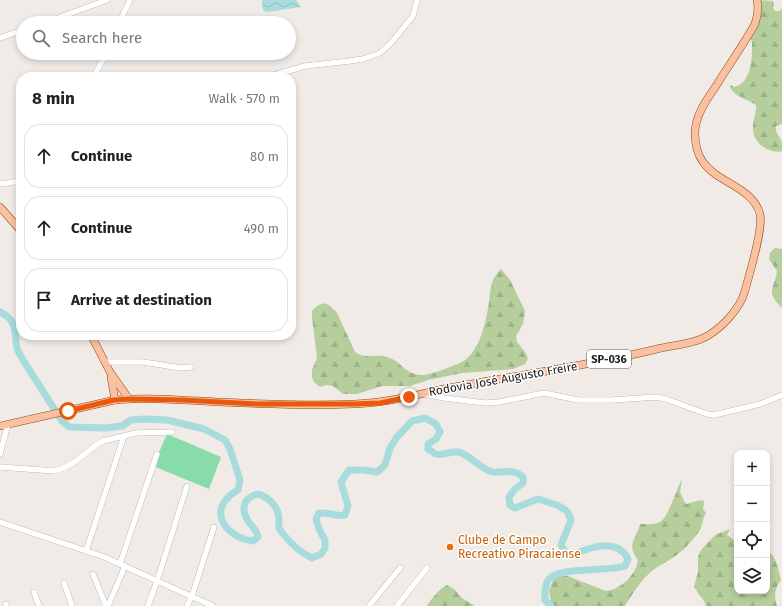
<!DOCTYPE html>
<html lang="en">
<head>
<meta charset="utf-8">
<style>
	:root { --surface:#fff; --page:#f2f2f2; --text:#222; --muted:#767676; --line:#e0e0e0 }
	body { margin:0; font-family:"Fira Sans",sans-serif; background:var(--page); color:var(--text) }
	.controls { position:absolute; right:12px; bottom:12px; display:grid; overflow:hidden; border-radius:8px; box-shadow:0 2px 6px #0003 }
	.controls button { width:36px; height:36px; display:grid; place-items:center; padding:0; border:0; border-bottom:1px solid var(--line); background:var(--surface); color:var(--text); font:20px sans-serif }
	.stop { position:absolute; width:12px; height:12px; margin:-9px; border:3px solid #ea580c; border-radius:50%; background:#fff }
	.stop.end { background:#ea580c; border-color:#fff; box-shadow:0 1px 4px #0008 }
	.list { margin:0; padding:0; list-style:none }
	h2 { display:flex; justify-content:space-between; align-items:center; height:52px; margin:0; padding:0 16px; font-size:17px }
	h2 small { font-size:13px; font-weight:400; color:var(--muted) }
	.list li { display:grid; grid-template-columns:26px 1fr auto; gap:12px; align-items:center; box-sizing:border-box; height:64px; margin:0 8px 8px; padding:0 8px; border:1px solid var(--line); border-radius:16px }
	.list b { display:block; font-size:15px; white-space:nowrap }
	.list em { font-size:13px; font-style:normal; color:var(--muted) }
	.icon { flex:none; width:22px; height:22px; fill:none; stroke:currentColor; stroke-width:2; stroke-linecap:round; stroke-linejoin:round }
	.map { position:relative; flex:none; width:782px; height:606px; overflow:hidden }
	.search { position:absolute; background:var(--surface); box-shadow:0 2px 6px #0003; left:16px; top:16px; width:280px; height:44px; display:flex; align-items:center; gap:10px; box-sizing:border-box; padding:0 14px; border-radius:22px; color:var(--muted); font-size:15px }
	.panel { position:absolute; background:var(--surface); box-shadow:0 2px 6px #0003; left:16px; top:72px; width:280px; height:268px; border-radius:16px }
	.map>svg:first-child { display:block }
	.forest { fill:url(#forest-firs) }
	.pitch { fill:#87dca9 }
	.water { fill:url(#water-waves) }
	.lines { fill:none; stroke-linecap:round; stroke-linejoin:round }
	.river { stroke:#a8dbdc; stroke-width:7 }
	.minor-casing { stroke:#9d9d9d; stroke-width:6 }
	.major-casing { stroke:#964705; stroke-width:8 }
	.minor { stroke:#fff; stroke-width:5.5 }
	.major { stroke:#f9c1a2; stroke-width:7 }
	.route { stroke:#ea580c; stroke-width:5 }
	.food-dot { fill:#e8710a; stroke:#fff; stroke-width:1.5 }
	.labels { text-anchor:middle; stroke-width:3; stroke-linejoin:round; paint-order:stroke }
	.shield { fill:#fff; stroke:#636363; stroke-width:1 }
	.shield-label { font-size:11px; font-weight:bold; fill:#202020 }
	.street-label { font-size:12px; fill:#202020; stroke:#fff }
	.food-label { font-size:12px; fill:#c56008; stroke:#fff; text-anchor:start }
</style>
</head>
<body>
<div class="map">
<svg width="782" height="606" viewBox="0 0 782 606">
	<defs>
		<pattern id="forest-firs" width="22" height="20" patternUnits="userSpaceOnUse"><rect width="22" height="20" fill="#b5ce9c"/><path d="M5 1l3.5 6h-7zM16 11l3.5 6h-7z" fill="#9bb186"/></pattern>
		<pattern id="water-waves" width="16" height="10" patternUnits="userSpaceOnUse"><rect width="16" height="10" fill="#a8dbdc"/><path d="M0 5q4-4 8 0t8 0" fill="none" stroke="#90bcbc"/></pattern>
	</defs>
	<rect width="100%" height="100%" fill="#f0ebe6"/>
	<g class="forest">
		<path d="M 756,0 L 773,1 L 774,3 L 773,8 L 775,11 L 780,11 L 782,7 L 782,124 L 776,126 C 775,134 781,137 782,143 C 782,146 782,148 782,151 C 776,153 773,151 767,149 C 758,145 752,136 753,126 C 753,119 757,112 756,105 C 746,98 736,98 730,87 L 731,85 L 734,87 C 753,83 752,55 752,41 L 748,38 L 747,36 L 753,16 Z"/>
		<path d="M 775,248 L 782,249 L 782,308 C 765,291 774,290 777,271 L 769,259 L 770,253 Z"/>
		<path d="M 501,269 L 510,280 L 525,311 L 523,324 L 516,336 L 517,342 L 525,352 L 528,358 L 525,364 L 513,369 L 462,373 L 428,380 L 410,386 L 382,386 L 357,394 L 343,394 L 333,386 L 326,385 L 320,387 L 314,382 L 312,377 L 312,370 L 317,358 L 312,317 L 312,311 C 323,299 328,303 337,313 L 355,352 C 368,361 377,352 390,358 C 399,361 405,372 415,374 C 425,377 436,372 445,369 C 451,366 459,364 465,360 C 481,348 486,321 489,302 C 491,288 490,280 501,269 Z"/>
		<path d="M 682,479 L 680,492 L 685,503 L 687,504 L 696,501 L 703,500 L 704,502 L 703,509 L 706,513 C 702,519 703,527 698,533 C 692,541 683,551 674,557 C 668,561 660,565 653,570 C 641,580 633,593 625,606 L 549,606 L 551,602 L 549,590 L 555,576 L 565,575 L 606,591 C 621,589 636,575 638,560 C 626,545 636,539 640,524 C 646,524 654,525 660,522 C 668,518 677,488 682,479 Z"/>
		<path d="M 730,529 L 727,535 L 734,540 L 737,545 L 737,591 L 767,591 L 767,550 C 777,557 778,569 781,580 C 774,589 774,596 777,606 L 706,606 L 704,601 L 694,587 L 698,572 L 698,557 L 701,550 L 715,535 Z"/>
		<path d="M 447,585 L 454,589 L 462,598 L 475,606 L 427,606 C 432,598 438,590 447,585 Z"/>
	</g>
	<polygon class="pitch" points="167,434 221,457 209,489 153,466"/>
	<polygon class="water" points="262,0 296,0 301,7 268,12 263,11"/>
	<g class="lines">
		<path class="river" d="M 0,312 C 18,321 14,331 17,348 C 18,352 21,356 23,360 L 62,421 L 69,427 L 106,428 L 122,426 L 131,420 L 144,419 L 167,420 L 204,429 L 225,440 L 230,449 L 240,480 L 238,490 C 206,508 223,537 253,541 L 258,537 C 257,528 247,524 245,514 C 243,510 244,503 247,500 C 251,496 256,493 261,495 C 272,500 279,508 279,521 C 279,525 278,527 280,530 C 289,542 299,552 312,558 L 321,554 L 325,548 L 325,540 L 319,529 L 316,519 L 319,513 C 329,512 336,517 345,515 L 348,506 L 341,482 L 349,470 L 363,470 L 377,472 L 385,465 L 390,448 L 397,437 L 412,421 L 425,418 L 436,424 L 440,432 L 436,439 L 428,444 L 428,449 C 431,451 434,453 436,454 C 443,456 451,451 458,452 C 472,455 480,470 493,472 C 505,473 513,468 523,477 L 523,483 L 515,489 L 509,497 L 510,505 L 515,508 L 538,499 L 557,505 L 567,511 L 571,520 L 561,545 L 566,553 L 573,555 C 590,547 617,537 628,559 L 625,566 C 606,572 563,566 549,579 C 544,585 545,593 545,600 L 551,606"/>
		<defs>
			<g id="minor">
				<polyline points="44,23 107,0"/>
				<polyline points="119,23 130,0"/>
				<polyline points="0,38 23,30"/>
				<polyline points="93,77 107,53"/>
				<polyline points="267,77 305,66 350,61 363,59 380,53 391,43 413,16 417,0"/>
				<polyline points="0,184 21,181"/>
				<polyline points="105,362 143,362 181,368 191,367"/>
				<polyline points="425,394 444,398 485,403 499,402 544,393 578,400 612,400 656,397 666,399 707,414 714,415 760,404 782,395"/>
				<polyline points="0,454 8,424"/>
				<polyline points="0,467 54,471 64,468 76,461 96,445 103,441 136,433 172,432"/>
				<polyline points="0,522 104,557 213,606"/>
				<polyline points="86,551 124,436"/>
				<polyline points="120,564 157,454"/>
				<polyline points="93,574 106,606"/>
				<polyline points="64,583 72,606"/>
				<polyline points="34,592 39,606"/>
				<polyline points="6,604 6,606"/>
				<polyline points="108,606 125,566"/>
				<polyline points="148,606 157,581 187,486"/>
				<polyline points="187,606 192,596 214,527"/>
				<polyline points="369,606 400,568"/>
				<polyline points="397,606 427,568"/>
			</g>
			<g id="major">
				<polyline points="0,207 21,231"/>
				<polyline points="91,335 110,372 129,399"/>
				<polyline points="111,377 115,400"/>
				<path d="M 0,426 L 115,400 C 149,397 183,400 217,402 C 263,404 309,406 354,404 C 391,403 424,392 460,386 C 526,374 592,365 657,349 C 674,345 694,344 709,335 C 722,327 735,313 742,299 C 745,292 747,283 749,276 C 753,261 763,227 760,214 C 753,187 717,183 703,162 C 700,158 698,153 697,149 C 695,141 694,133 696,124 C 699,110 708,98 716,86 C 729,65 743,45 755,24 C 758,15 759,9 757,0"/>
			</g>
		</defs>
		<use href="#minor" class="minor-casing"/>
		<use href="#major" class="major-casing"/>
		<use href="#minor" class="minor"/>
		<use href="#major" class="major"/>
	</g>
	<g class="lines">
		<polyline class="route" points="68,411 114,400 129,399 183,400 257,404 354,404 380,403 409,397"/>
	</g>
	<circle class="food-dot" cx="450" cy="547" r="4"/>
	<g class="labels">
		<rect class="shield" x="587" y="350" width="44" height="18" rx="3"/>
		<g class="shield-label">
			<text x="609" y="363">SP-036</text>
		</g>
		<g class="street-label">
			<text transform="translate(503 379) rotate(-10)" y="4">Rodovia José Augusto Freire</text>
		</g>
		<g class="food-label">
			<text x="458" y="544">Clube de Campo<tspan x="458" dy="14">Recreativo Piracaiense</tspan></text>
		</g>
	</g>
</svg>
<div class="controls">
<button>+</button>
<button>−</button>
<button><svg class="icon" aria-label="locate" viewBox="0 0 24 24"><circle cx="12" cy="12" r="6"/><path d="M12 2v4M12 18v4M2 12h4M18 12h4"/></svg></button>
<button><svg class="icon" aria-label="layers" viewBox="0 0 24 24"><path d="M12 4l9 5-9 5-9-5zM3 14l9 5 9-5"/></svg></button>
</div>
<div class="stop" style="left:68px;top:411px"></div>
<div class="stop end" style="left:409px;top:397px"></div>
<div class="search"><svg class="icon" aria-label="search" viewBox="0 0 24 24"><circle cx="10" cy="10" r="6"/><path d="M15 15l6 6"/></svg>Search here</div>
<section class="panel">
<h2>8 min<small>Walk · 570 m</small></h2>
<ul class="list">
<li><svg class="icon" aria-label="ahead" viewBox="0 0 24 24"><path d="M12 20V5M6 11l6-6 6 6"/></svg><div><b>Continue</b></div><em>80 m</em></li>
<li><svg class="icon" aria-label="ahead" viewBox="0 0 24 24"><path d="M12 20V5M6 11l6-6 6 6"/></svg><div><b>Continue</b></div><em>490 m</em></li>
<li><svg class="icon" aria-label="arrive" viewBox="0 0 24 24"><path d="M6 21V4h12l-3 4 3 4H6"/></svg><div><b>Arrive at destination</b></div></li>
</ul>
</section>
</div>
</body>
</html>
